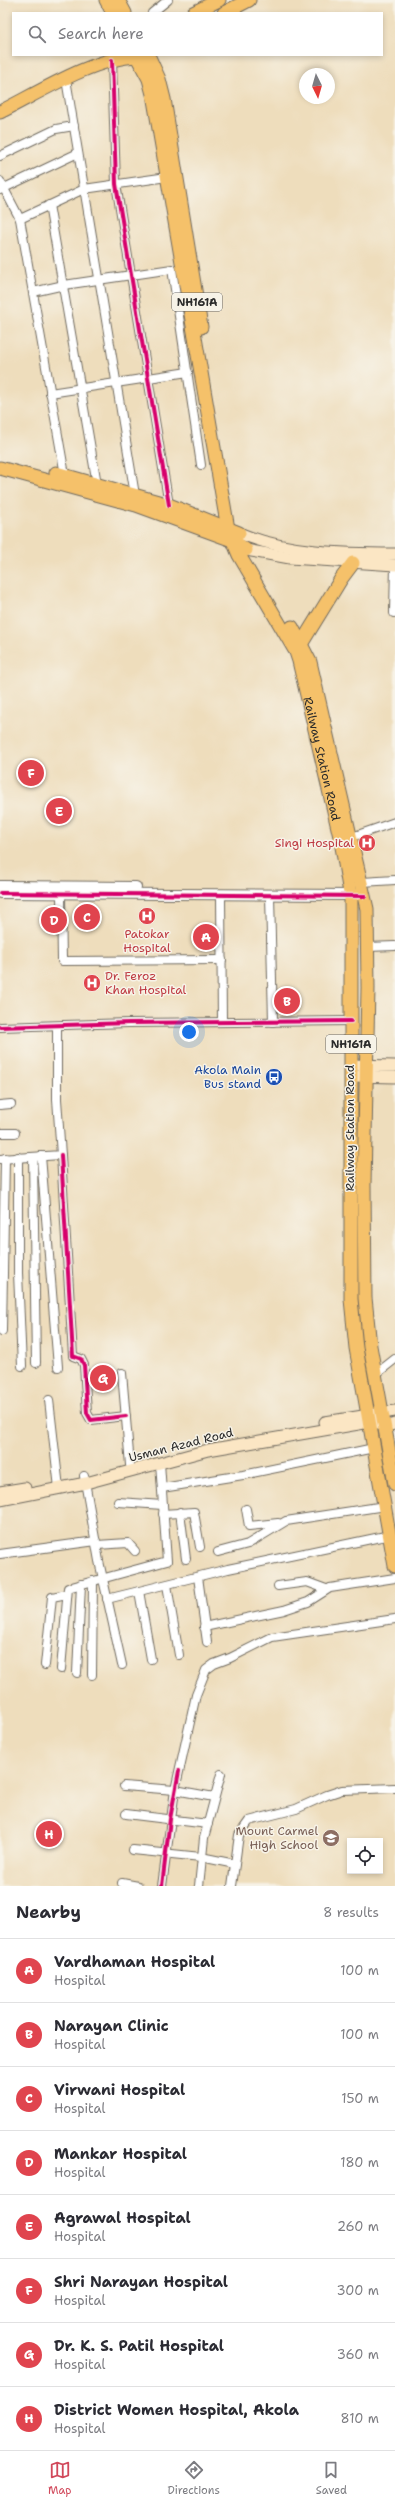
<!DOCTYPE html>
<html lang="en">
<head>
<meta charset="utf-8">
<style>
	:root { --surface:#fff; --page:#f2f2f3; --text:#2b2b33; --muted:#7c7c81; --line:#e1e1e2; --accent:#d1495b }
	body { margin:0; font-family:"Shantell Sans",sans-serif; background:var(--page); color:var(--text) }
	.controls { position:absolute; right:12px; bottom:12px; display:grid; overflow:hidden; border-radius:0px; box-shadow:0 2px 6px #0003 }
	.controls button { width:36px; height:36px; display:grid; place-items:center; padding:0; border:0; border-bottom:1px solid var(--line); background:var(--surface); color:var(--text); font:20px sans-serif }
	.compass { position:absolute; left:299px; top:68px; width:36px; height:36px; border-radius:50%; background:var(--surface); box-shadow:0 2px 6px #0003; rotate:175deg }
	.you { position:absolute; left:189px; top:1032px; width:14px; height:14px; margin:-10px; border:3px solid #fff; border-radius:50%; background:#1a73e8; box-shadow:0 0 0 6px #1a73e833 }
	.badge { display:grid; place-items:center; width:26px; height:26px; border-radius:50%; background:var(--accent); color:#fff; font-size:13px; font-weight:700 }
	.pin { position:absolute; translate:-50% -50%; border:2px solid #fff; box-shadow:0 1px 4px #0006 }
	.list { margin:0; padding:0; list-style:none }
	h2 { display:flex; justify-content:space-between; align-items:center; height:52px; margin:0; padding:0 16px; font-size:17px }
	h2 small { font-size:13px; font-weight:400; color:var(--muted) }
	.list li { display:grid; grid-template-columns:26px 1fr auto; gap:12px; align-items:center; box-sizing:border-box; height:64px; padding:0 16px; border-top:1px solid var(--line) }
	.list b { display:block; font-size:15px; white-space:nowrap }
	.list p { margin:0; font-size:13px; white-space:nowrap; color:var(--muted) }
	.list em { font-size:13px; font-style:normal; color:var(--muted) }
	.icon { flex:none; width:22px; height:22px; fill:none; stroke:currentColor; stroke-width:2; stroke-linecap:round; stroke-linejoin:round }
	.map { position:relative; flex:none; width:395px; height:1886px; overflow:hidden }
	.search { position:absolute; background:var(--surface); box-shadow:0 2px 6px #0003; left:12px; right:12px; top:12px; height:44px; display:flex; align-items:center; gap:10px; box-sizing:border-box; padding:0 14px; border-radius:0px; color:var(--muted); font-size:15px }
	.sheet { height:564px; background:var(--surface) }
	nav { display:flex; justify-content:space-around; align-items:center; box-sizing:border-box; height:56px; border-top:1px solid var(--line); background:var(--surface); font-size:11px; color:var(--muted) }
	nav a { display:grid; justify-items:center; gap:2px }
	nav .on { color:var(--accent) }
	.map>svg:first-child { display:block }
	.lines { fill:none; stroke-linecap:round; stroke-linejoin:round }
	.minor-casing { stroke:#6f695e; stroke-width:10 }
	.tertiary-casing { stroke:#6f695e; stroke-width:12 }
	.secondary-casing { stroke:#6f695e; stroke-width:13 }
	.primary-casing { stroke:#6f695e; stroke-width:15 }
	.trunk-casing { stroke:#6f695e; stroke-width:15 }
	.minor { stroke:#fff; stroke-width:8 }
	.tertiary { stroke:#fff; stroke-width:10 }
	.secondary { stroke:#fbe6c4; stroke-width:11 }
	.primary { stroke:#f5c16b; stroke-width:13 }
	.trunk { stroke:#f5c16b; stroke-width:13 }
	.cycleway-casing { stroke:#f7f3e8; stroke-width:6 }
	.cycleway { stroke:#d6006c; stroke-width:4 }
	.labels { text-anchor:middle; stroke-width:3; stroke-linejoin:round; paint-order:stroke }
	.shield { fill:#f7f3e8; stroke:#686764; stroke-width:1 }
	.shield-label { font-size:11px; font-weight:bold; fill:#2b2b2b }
	.street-label { font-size:12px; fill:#2b2b2b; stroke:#f7f3e8 }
	.health-label { font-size:12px; fill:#be3a42; stroke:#f7f3e8; text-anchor:end }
	.transit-label { font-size:12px; fill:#164399; stroke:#f7f3e8; text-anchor:end }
	.education-label { font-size:12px; fill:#785e54; stroke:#f7f3e8; text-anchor:end }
</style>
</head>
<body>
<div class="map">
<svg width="395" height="1886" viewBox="0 0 395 1886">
	<rect width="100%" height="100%" fill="#f7f3e8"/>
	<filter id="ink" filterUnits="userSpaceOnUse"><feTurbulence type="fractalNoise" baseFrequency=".025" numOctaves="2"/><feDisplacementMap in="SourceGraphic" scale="8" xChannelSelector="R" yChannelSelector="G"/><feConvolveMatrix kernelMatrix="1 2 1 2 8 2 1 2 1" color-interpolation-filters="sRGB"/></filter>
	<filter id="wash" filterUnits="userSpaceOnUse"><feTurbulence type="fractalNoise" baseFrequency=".012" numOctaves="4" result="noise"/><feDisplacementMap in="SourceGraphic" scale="16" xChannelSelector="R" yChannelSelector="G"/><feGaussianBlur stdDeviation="0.9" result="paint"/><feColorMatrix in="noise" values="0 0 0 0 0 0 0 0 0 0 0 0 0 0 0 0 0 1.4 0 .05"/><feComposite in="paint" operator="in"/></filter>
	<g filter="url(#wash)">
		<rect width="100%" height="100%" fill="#eeddbc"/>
	</g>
	<g filter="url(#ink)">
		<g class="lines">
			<defs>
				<g id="minor">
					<polyline points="152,13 168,0"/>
					<polyline points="112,60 116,184 169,505"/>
					<polyline points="66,79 135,495"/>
					<polyline points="0,156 56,129 74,126"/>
					<polyline points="0,181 20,219 65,475"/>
					<polyline points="0,190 78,153"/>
					<polyline points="49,205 97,484"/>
					<polyline points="20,219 84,189 167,177"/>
					<polyline points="33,292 64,285 172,269 201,465"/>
					<polyline points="50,393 188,372"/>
					<polyline points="394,613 395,565"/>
					<polyline points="352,837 395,822"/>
					<polyline points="362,882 395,880"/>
					<polyline points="61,894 62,961 222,960"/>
					<polyline points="221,895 222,1022"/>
					<polyline points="270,895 273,1022"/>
					<polyline points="367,947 395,946"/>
					<polyline points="0,1027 129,1023 351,1021"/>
					<polyline points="0,1105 11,1104"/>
					<polyline points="0,1133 15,1133"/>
					<polyline points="61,1155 73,1356 81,1359 84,1365 87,1413 91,1420 126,1416"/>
					<polyline points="41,1156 58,1367"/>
					<polyline points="18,1157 18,1273 22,1366"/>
					<polyline points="33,1157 36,1363"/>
					<polyline points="0,1159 61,1155 57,1099 57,1026"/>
					<polyline points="2,1331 5,1158"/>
					<polyline points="122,1373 130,1465"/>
					<polyline points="376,1374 395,1359"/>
					<polyline points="49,1400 59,1488"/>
					<polyline points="84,1476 99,1561 122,1665"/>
					<polyline points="162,1488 243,1475 374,1448"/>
					<polyline points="118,1502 163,1505"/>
					<polyline points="246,1509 249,1526 278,1523"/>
					<polyline points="180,1512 186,1559"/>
					<polyline points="163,1514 194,1512 200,1547"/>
					<polyline points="97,1545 128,1543 135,1551"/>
					<polyline points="218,1552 248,1544 286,1521 385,1506"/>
					<polyline points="0,1554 96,1541"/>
					<polyline points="198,1577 207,1642"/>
					<polyline points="167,1585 179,1655"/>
					<polyline points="278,1586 307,1582 326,1589"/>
					<polyline points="139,1591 151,1659"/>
					<polyline points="107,1599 228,1569 390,1535"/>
					<polyline points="204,1627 284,1610 308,1602 330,1588 395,1578"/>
					<polyline points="45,1665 52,1597 67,1594"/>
					<polyline points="61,1669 68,1588 167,1561 160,1463"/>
					<polyline points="77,1673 81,1584"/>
					<polyline points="92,1675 93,1581"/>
					<polyline points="124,1786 175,1790 214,1797"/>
					<polyline points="126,1814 208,1824"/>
					<polyline points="133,1850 201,1857 235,1864"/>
					<polyline points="122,1883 138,1886"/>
					<polyline points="162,1886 175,1790 196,1695 206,1670 214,1664 230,1658 272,1637 395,1619"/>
					<polyline points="199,1886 204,1838 221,1774"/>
					<polyline points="232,1886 239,1835 249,1821 296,1809 327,1795 342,1790 395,1788"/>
				</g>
				<g id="tertiary">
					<polyline points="0,886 136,887"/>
					<polyline points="0,893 357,895"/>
				</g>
				<g id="secondary">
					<path d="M 239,533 C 287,553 343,554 395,554"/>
					<polyline points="246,550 290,558 395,565"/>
					<polyline points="351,1065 395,1066"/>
					<polyline points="351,1076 395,1077"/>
					<polyline points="325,1422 395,1411"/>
					<polyline points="0,1492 25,1488"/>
					<polyline points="0,1500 86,1483 208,1450 370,1422 386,1426 395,1424"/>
				</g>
				<g id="primary">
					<path d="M 0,112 C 40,92 93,58 137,56"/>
					<polyline points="0,468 136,505 232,540 246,550"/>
					<polyline points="56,473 169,505 239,533"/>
				</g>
				<g id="trunk">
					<polyline points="106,0 113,13"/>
					<polyline points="118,0 125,13"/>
					<polyline points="193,13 219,0"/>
					<polyline points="224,13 249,0"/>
					<path id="s1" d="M 136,55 L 149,79 L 153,94 L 228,529 L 239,555 L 296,652 L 299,661 L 341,841 L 351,899 L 351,1299 L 356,1348 L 395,1566"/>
					<polyline points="148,55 159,79 164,99 201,327"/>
					<polyline points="292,627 310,662 367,909 368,988 364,1185 365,1298 370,1346 395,1484"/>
					<polyline points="298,649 341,579 353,563"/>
				</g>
			</defs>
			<use href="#minor" class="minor-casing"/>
			<use href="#tertiary" class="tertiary-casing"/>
			<use href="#secondary" class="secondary-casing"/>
			<use href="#primary" class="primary-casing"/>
			<use href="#trunk" class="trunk-casing"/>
			<use href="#minor" class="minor"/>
			<use href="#tertiary" class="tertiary"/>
			<use href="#secondary" class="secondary"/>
			<use href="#primary" class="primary"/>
			<use href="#trunk" class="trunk"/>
			<defs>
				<g id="cycleway">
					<polyline points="112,60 116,184 169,505"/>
					<polyline points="0,893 365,896"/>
					<polyline points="0,1027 129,1023 351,1021"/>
					<polyline points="61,1155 73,1356 81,1359 84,1365 87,1413 91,1420 126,1416"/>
					<polyline points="162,1886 170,1819 179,1771"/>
				</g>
			</defs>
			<use href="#cycleway" class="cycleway-casing"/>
			<use href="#cycleway" class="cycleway"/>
		</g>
	</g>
	<defs>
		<symbol id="hospital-disc" viewBox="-11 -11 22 22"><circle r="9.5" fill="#e0444e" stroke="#f7f3e8"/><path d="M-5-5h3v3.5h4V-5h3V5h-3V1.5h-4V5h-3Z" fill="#fff"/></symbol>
		<symbol id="bus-disc" viewBox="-11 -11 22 22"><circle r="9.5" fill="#1a4fb4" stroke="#f7f3e8"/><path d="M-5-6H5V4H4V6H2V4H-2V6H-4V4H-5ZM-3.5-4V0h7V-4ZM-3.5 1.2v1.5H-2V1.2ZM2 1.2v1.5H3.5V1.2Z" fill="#fff"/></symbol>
		<symbol id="school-disc" viewBox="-11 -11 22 22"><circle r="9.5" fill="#8d6e63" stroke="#f7f3e8"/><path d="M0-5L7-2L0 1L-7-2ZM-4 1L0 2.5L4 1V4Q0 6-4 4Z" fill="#fff"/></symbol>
	</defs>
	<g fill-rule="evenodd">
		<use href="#hospital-disc" x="357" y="833" width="20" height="20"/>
		<use href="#hospital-disc" x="137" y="906" width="20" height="20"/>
		<use href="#hospital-disc" x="82" y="973" width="20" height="20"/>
		<use href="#bus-disc" x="264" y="1067" width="20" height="20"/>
		<use href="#school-disc" x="321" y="1828" width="20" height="20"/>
	</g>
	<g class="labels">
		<g class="shield">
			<rect x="172" y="293" width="50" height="18" rx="3"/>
			<rect x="326" y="1035" width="50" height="18" rx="3"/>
		</g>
		<g class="shield-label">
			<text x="197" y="306">NH161A</text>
			<text x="351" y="1048">NH161A</text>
		</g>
		<g class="street-label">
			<text dy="4" stroke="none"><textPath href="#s1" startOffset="735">Railway Station Road</textPath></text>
			<text transform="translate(350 1128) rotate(-90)" y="4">Railway Station Road</text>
			<text transform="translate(181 1445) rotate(-14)" y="4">Usman Azad Road</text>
		</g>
		<g class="health-label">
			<text x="354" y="847">Singi Hospital</text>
			<text x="147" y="938" text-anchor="middle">Patokar<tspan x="147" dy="14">Hospital</tspan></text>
			<text x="105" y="980" text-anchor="start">Dr. Feroz<tspan x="105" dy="14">Khan Hospital</tspan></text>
		</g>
		<g class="transit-label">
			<text x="261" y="1074">Akola Main<tspan x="261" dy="14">Bus stand</tspan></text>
		</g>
		<g class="education-label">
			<text x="318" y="1835">Mount Carmel<tspan x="318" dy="14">High School</tspan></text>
		</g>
	</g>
</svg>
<div class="controls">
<button><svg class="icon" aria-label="locate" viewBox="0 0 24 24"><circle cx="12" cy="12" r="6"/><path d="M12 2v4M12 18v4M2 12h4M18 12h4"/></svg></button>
</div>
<svg class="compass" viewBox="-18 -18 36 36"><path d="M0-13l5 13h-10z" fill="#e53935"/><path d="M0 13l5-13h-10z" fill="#7c7c81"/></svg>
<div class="you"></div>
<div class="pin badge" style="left:206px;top:937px;background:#e0444e">A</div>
<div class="pin badge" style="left:287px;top:1001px;background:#e0444e">B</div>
<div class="pin badge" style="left:87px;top:917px;background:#e0444e">C</div>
<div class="pin badge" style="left:54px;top:920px;background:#e0444e">D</div>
<div class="pin badge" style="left:59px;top:811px;background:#e0444e">E</div>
<div class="pin badge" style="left:31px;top:773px;background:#e0444e">F</div>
<div class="pin badge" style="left:103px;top:1378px;background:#e0444e">G</div>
<div class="pin badge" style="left:49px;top:1834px;background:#e0444e">H</div>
<div class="search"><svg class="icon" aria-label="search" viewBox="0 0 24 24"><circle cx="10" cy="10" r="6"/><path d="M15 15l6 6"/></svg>Search here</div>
</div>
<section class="sheet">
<h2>Nearby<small>8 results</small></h2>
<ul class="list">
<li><span class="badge" style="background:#e0444e">A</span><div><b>Vardhaman Hospital</b><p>Hospital</p></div><em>100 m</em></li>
<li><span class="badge" style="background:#e0444e">B</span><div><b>Narayan Clinic</b><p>Hospital</p></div><em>100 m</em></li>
<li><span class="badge" style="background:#e0444e">C</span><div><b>Virwani Hospital</b><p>Hospital</p></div><em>150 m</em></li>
<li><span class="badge" style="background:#e0444e">D</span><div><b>Mankar Hospital</b><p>Hospital</p></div><em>180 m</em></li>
<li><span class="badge" style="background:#e0444e">E</span><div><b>Agrawal Hospital</b><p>Hospital</p></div><em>260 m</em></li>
<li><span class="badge" style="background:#e0444e">F</span><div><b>Shri Narayan Hospital</b><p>Hospital</p></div><em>300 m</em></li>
<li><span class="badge" style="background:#e0444e">G</span><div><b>Dr. K. S. Patil Hospital</b><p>Hospital</p></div><em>360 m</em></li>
<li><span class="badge" style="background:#e0444e">H</span><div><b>District Women Hospital, Akola</b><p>Hospital</p></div><em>810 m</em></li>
</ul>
</section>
<nav>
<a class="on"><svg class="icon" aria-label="map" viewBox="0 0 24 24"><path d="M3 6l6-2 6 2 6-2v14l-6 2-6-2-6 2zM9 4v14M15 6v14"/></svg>Map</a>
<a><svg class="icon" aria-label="directions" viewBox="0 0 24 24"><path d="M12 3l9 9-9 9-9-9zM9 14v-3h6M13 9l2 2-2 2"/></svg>Directions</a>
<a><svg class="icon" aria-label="saved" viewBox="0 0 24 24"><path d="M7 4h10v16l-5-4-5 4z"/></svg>Saved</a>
</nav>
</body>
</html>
